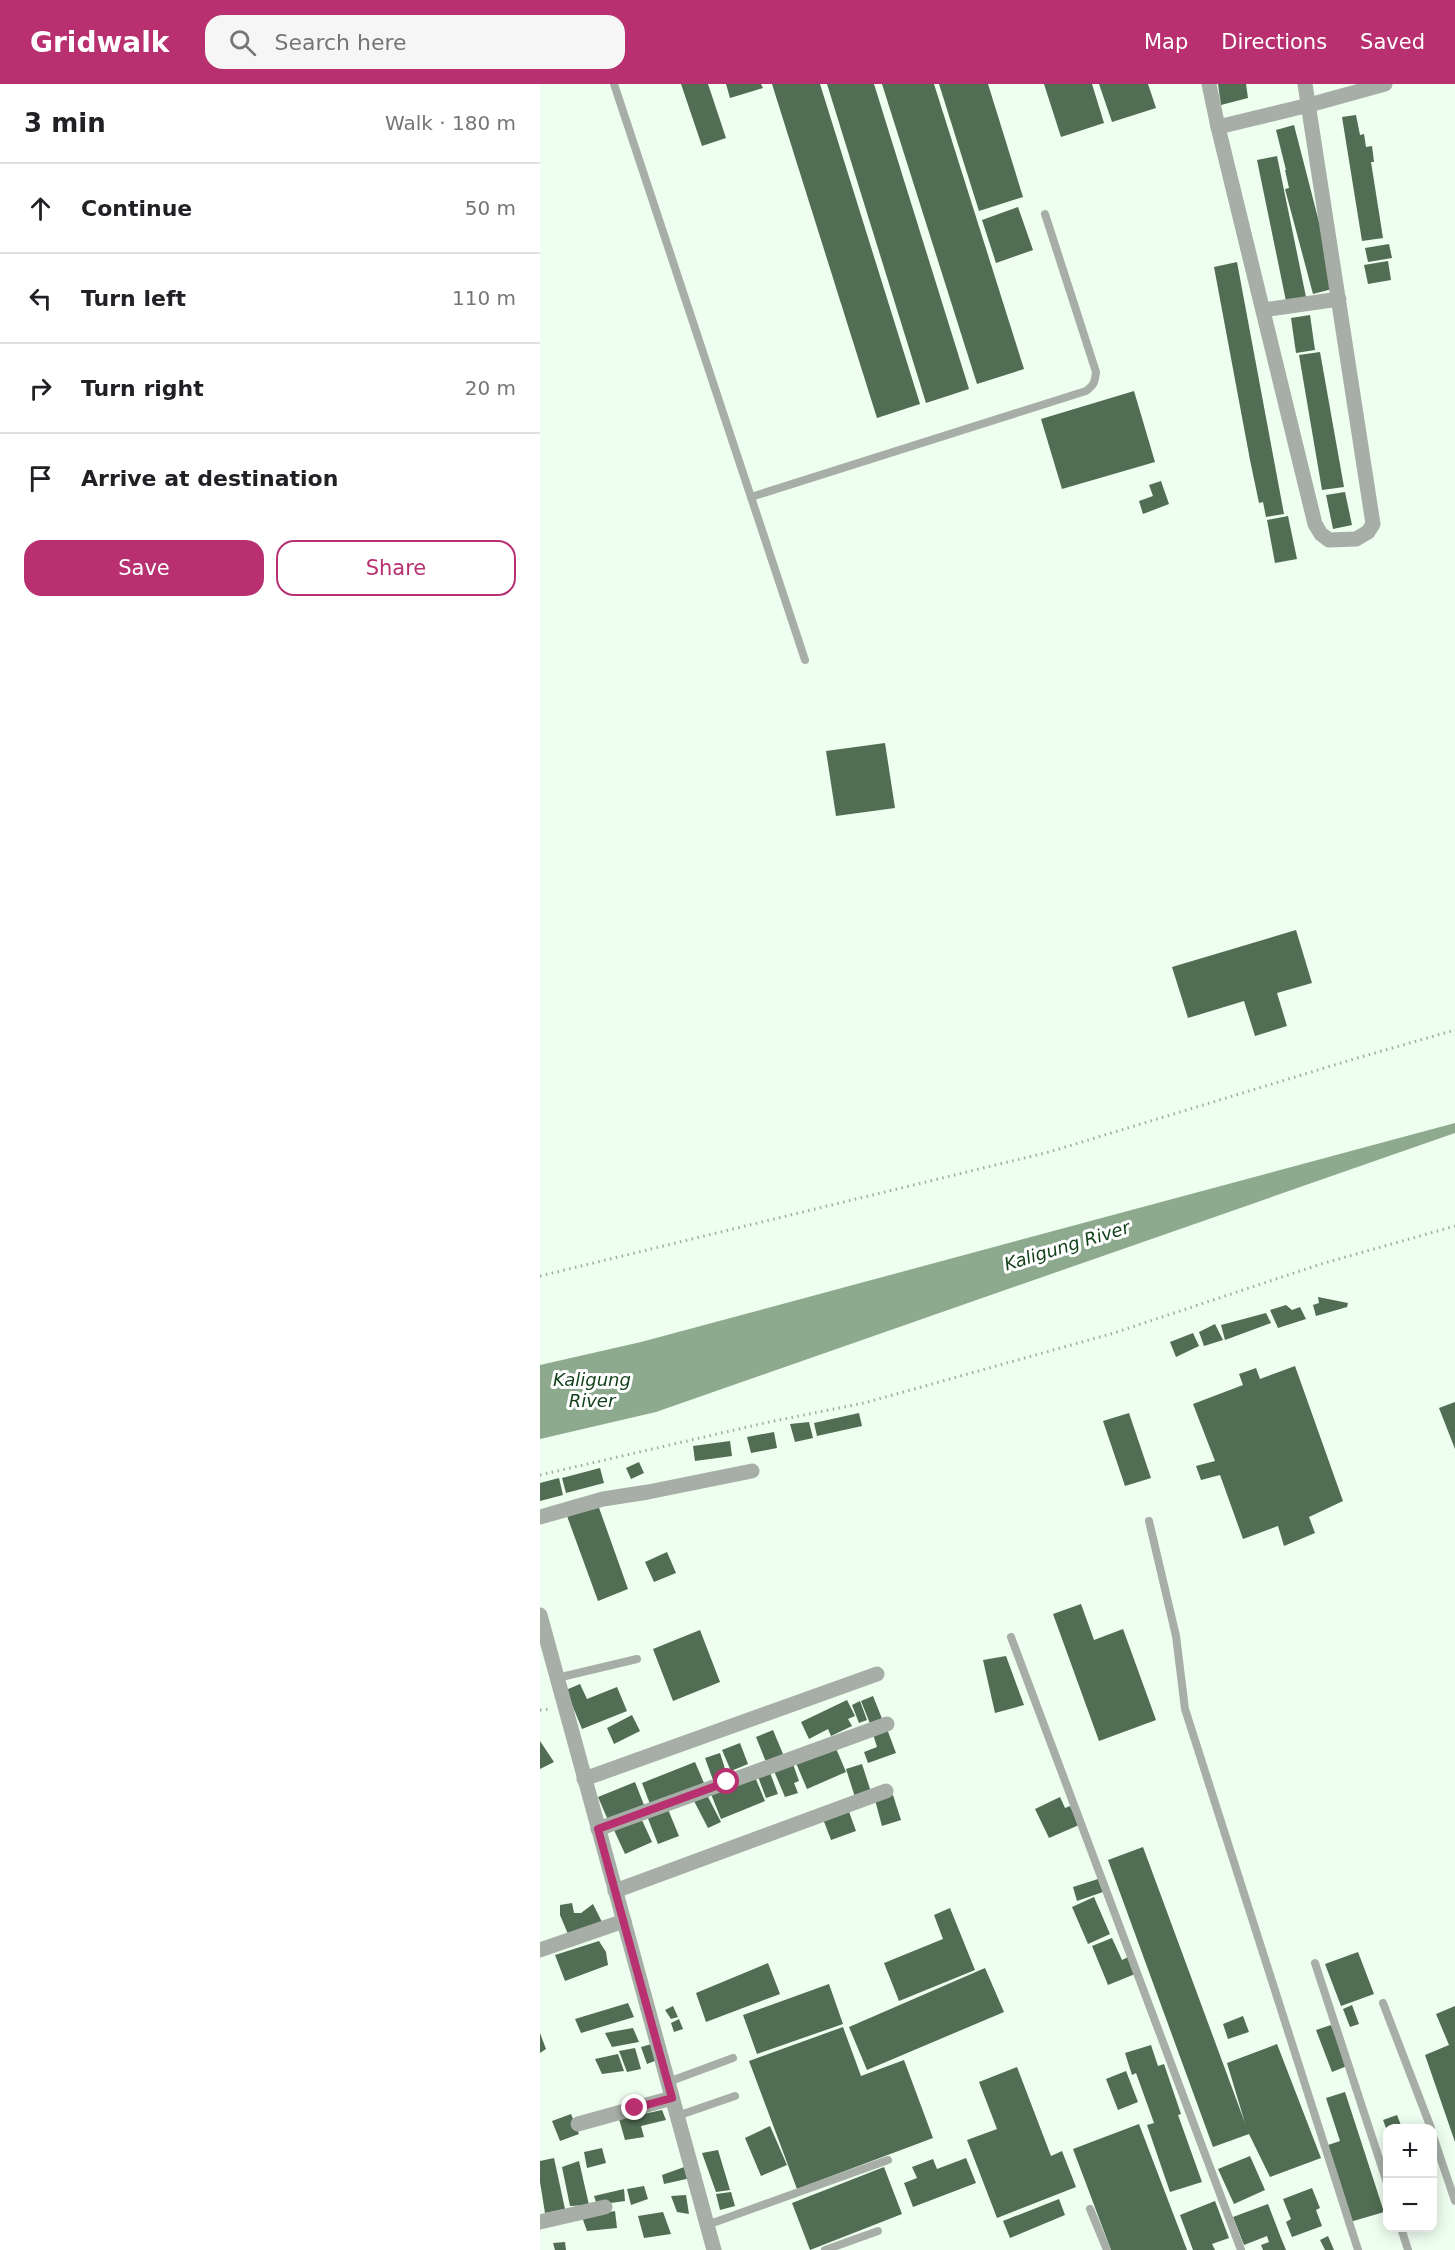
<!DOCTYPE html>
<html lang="en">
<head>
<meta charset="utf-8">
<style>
	:root { --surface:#fff; --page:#f6f6f6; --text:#202124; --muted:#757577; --line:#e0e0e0; --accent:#b83070 }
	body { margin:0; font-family:"DejaVu Sans",sans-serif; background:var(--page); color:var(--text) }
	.controls { position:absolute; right:18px; bottom:18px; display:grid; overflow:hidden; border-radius:12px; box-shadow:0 3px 15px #0003 }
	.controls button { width:54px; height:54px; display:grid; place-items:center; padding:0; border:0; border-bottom:2px solid var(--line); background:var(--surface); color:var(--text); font:30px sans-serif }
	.stop { position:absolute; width:18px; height:18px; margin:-14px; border:4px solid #b83070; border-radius:50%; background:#fff }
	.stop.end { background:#b83070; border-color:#fff; box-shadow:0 2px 6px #0008 }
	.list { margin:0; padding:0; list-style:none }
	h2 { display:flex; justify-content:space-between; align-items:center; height:78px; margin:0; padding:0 24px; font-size:26px }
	h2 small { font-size:20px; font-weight:400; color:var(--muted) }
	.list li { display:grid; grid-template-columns:39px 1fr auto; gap:18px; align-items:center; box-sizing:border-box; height:90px; padding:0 24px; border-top:2px solid var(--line) }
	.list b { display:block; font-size:22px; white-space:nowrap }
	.list em { font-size:20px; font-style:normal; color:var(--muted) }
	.actions { display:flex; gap:12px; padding:18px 24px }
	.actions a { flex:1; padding:14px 0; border:2px solid var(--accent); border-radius:18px; text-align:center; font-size:21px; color:var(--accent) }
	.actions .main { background:var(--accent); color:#fff }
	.icon { flex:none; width:33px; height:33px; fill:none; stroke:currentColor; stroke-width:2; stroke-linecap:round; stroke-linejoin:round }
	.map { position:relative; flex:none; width:915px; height:2166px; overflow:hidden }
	header { display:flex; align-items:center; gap:36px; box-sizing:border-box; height:84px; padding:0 30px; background:var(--accent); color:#fff }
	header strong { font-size:28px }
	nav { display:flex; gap:33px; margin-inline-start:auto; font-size:21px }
	.search { width:420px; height:54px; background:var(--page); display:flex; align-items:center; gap:15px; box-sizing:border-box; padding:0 21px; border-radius:18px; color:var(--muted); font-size:22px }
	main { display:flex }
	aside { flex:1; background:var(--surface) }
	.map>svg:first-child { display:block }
	.water { fill:#8daa8f }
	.building { fill:#516d53 }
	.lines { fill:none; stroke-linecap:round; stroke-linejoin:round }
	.path { stroke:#a0aca1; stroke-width:3; stroke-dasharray:1.5 4.5; stroke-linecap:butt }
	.service { stroke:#a7aea7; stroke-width:8 }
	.minor { stroke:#a7aea7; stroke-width:15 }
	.route { stroke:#b83070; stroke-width:8 }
	.labels { text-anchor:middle; stroke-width:6; stroke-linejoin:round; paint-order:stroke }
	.water-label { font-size:18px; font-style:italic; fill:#103f18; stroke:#fff }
</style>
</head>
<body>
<header>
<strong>Gridwalk</strong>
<div class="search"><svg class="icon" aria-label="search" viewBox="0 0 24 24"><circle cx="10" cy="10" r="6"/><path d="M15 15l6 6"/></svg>Search here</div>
<nav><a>Map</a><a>Directions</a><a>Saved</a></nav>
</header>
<main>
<aside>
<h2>3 min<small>Walk · 180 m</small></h2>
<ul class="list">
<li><svg class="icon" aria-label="ahead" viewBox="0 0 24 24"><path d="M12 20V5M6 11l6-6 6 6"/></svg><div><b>Continue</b></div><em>50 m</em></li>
<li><svg class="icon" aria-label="left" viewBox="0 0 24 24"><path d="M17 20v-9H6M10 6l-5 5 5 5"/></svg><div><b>Turn left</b></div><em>110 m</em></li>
<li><svg class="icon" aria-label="right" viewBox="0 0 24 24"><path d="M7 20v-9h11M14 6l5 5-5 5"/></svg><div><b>Turn right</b></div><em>20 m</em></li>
<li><svg class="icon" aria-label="arrive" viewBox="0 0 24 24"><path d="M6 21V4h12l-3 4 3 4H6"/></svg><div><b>Arrive at destination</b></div></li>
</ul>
<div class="actions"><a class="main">Save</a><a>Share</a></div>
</aside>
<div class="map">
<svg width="915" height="2166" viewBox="0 0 915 2166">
	<rect width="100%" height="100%" fill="#eefeef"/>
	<polygon class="water" points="915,1039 915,1049 116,1328 0,1355 0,1281 101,1258"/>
	<g class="building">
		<polygon points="141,0 168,0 186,54 162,62"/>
		<polygon points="186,0 221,0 223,4 190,14"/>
		<polygon points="232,0 280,0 380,320 337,334"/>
		<polygon points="287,0 334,0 429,305 386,319"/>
		<polygon points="342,0 394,0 484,285 437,300"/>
		<polygon points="399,0 448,0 483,113 439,127"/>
		<polygon points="504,0 552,0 564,39 521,53"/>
		<polygon points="559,0 608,0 616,24 572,38"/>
		<polygon points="678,0 706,0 708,14 681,21"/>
		<polygon points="816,31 820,51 824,50 826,63 832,62 834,78 831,78 843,154 822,157 802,33"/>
		<polygon points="754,41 796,204 773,210 745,105 749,104 745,86 746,86 736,46"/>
		<polygon points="737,72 766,213 746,217 717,76"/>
		<polygon points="478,123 493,166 456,179 442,136"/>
		<polygon points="849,160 852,174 828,178 825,164"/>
		<polygon points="848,177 851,196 828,200 824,181"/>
		<polygon points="697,178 744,430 726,433 723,418 719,419 710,376 674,183"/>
		<polygon points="770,231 775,266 756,269 751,234"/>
		<polygon points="780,268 804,403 782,406 759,271"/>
		<polygon points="594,307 615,378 522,405 501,335"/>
		<polygon points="621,397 629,420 603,430 599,417 613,412 609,401"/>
		<polygon points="805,408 812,441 793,445 786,411"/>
		<polygon points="748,432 757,475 735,479 727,436"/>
		<polygon points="345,659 355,724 296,732 286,667"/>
		<polygon points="756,846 772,899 737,909 747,942 715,952 704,917 648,934 632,883"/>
		<polygon points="778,1213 808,1219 807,1223 776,1232 773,1221 779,1219"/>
		<polygon points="746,1221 752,1226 760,1223 766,1235 738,1244 730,1226"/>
		<polygon points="726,1229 731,1239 685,1256 681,1241"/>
		<polygon points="675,1240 683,1256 664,1262 659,1248"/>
		<polygon points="653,1249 659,1262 636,1273 630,1258"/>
		<polygon points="755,1282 803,1417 769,1433 775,1449 744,1462 738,1442 703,1455 680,1391 661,1396 656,1382 675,1377 653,1320 703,1301 699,1290 716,1284 720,1295"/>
		<polygon points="915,1318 915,1365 899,1324"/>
		<polygon points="319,1329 322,1342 277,1352 274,1339"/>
		<polygon points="589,1329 611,1394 585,1402 563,1337"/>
		<polygon points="269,1338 273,1354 255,1358 250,1340"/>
		<polygon points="234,1348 237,1364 211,1369 207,1353"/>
		<polygon points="190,1357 192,1372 155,1377 153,1362"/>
		<polygon points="99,1378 104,1389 91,1395 86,1384"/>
		<polygon points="60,1384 64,1399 26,1409 22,1394"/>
		<polygon points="19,1394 23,1411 0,1417 0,1399"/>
		<polygon points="58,1421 88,1505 58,1517 27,1432"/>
		<polygon points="127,1468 136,1489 114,1498 105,1478"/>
		<polygon points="541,1520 554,1556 583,1545 616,1636 559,1657 513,1530"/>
		<polygon points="160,1546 180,1598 133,1617 113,1565"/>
		<polygon points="466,1572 484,1621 455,1629 443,1576"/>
		<polygon points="40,1600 47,1615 77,1603 87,1627 42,1645 26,1606"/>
		<polygon points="333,1612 343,1637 331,1642 321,1617"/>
		<polygon points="307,1616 315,1632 308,1635 312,1642 291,1652 288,1645 269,1655 261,1638"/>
		<polygon points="320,1617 327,1636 319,1639 312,1621"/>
		<polygon points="92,1631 100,1647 74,1660 67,1644"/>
		<polygon points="347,1645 356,1669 328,1679 324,1668 337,1663 333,1650"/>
		<polygon points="233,1646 243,1670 226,1678 216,1653"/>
		<polygon points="0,1657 14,1678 0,1685"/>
		<polygon points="200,1659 208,1680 191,1687 182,1666"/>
		<polygon points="295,1662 306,1688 267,1705 256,1679"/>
		<polygon points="180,1669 187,1691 173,1696 165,1674"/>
		<polygon points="155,1678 164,1699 110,1720 102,1699"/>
		<polygon points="253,1680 259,1697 254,1699 258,1709 245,1713 234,1687"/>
		<polygon points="322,1680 331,1708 315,1713 306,1685"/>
		<polygon points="229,1686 238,1710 226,1714 217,1690"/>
		<polygon points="215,1693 225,1717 181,1735 171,1710"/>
		<polygon points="95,1698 104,1721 68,1736 58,1713"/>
		<polygon points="167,1711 181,1738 168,1744 154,1717"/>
		<polygon points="353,1711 361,1736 342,1742 335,1716"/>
		<polygon points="520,1713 525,1724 530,1722 539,1741 509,1754 495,1725"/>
		<polygon points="127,1723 139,1752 118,1760 107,1732"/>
		<polygon points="308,1725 316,1747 291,1756 283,1735"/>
		<polygon points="101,1734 112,1758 85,1770 74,1746"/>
		<polygon points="603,1763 705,2039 687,1979 737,1960 781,2074 730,2093 709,2050 673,2063 568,1776"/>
		<polygon points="558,1795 563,1808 537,1817 533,1803"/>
		<polygon points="554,1813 570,1850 548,1860 532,1823"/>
		<polygon points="32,1819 34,1829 41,1829 53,1820 62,1838 28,1850 20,1831 20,1821"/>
		<polygon points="410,1824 435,1886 359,1917 344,1879 403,1855 394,1831"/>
		<polygon points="572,1854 582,1876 588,1873 595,1890 568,1901 552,1862"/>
		<polygon points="59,1857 66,1868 68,1881 25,1897 15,1871"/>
		<polygon points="818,1868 834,1910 801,1922 785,1880"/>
		<polygon points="228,1879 240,1910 166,1938 156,1909"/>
		<polygon points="445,1884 464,1928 327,1986 309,1943"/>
		<polygon points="289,1900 303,1940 217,1970 203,1931"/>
		<polygon points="88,1919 94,1933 41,1949 35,1935"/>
		<polygon points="812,1921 819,1940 810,1943 803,1925"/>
		<polygon points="133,1922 138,1933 131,1935 125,1926"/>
		<polygon points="915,1922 915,2058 885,1971 909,1961 896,1930"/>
		<polygon points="703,1932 709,1948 688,1955 683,1940"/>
		<polygon points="139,1935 143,1945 134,1948 131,1939"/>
		<polygon points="791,1941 807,1982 792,1988 776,1946"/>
		<polygon points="303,1943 321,1992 364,1976 393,2054 257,2105 209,1977"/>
		<polygon points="93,1944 99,1958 72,1963 65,1949"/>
		<polygon points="0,1949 6,1965 0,1969"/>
		<polygon points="115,1959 120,1975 107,1980 101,1963"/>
		<polygon points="611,1961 618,1982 624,1980 641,2030 638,2031 662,2098 630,2108 607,2041 614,2039 596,1989 592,1991 585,1969"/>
		<polygon points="95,1964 101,1985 87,1988 79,1967"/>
		<polygon points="78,1970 84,1987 62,1990 55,1975"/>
		<polygon points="477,1983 511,2072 522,2067 536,2103 457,2134 427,2056 457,2045 439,1998"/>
		<polygon points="586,1987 598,2018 578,2026 566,1995"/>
		<polygon points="805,2008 844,2128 810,2138 785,2062 800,2057 786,2014"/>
		<polygon points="122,2026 126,2036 101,2042 104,2053 85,2056 79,2035 98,2029 99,2031"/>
		<polygon points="31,2030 39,2050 20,2057 12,2037"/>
		<polygon points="857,2031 862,2044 846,2044 843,2036"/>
		<polygon points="599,2040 647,2166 571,2166 533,2065"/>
		<polygon points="230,2042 247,2081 221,2092 205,2054"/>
		<polygon points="62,2064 66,2079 47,2084 44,2068"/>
		<polygon points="178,2066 190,2106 176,2108 162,2069"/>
		<polygon points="710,2072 725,2106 694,2120 678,2085"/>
		<polygon points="14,2074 25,2125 5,2129 0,2098 0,2077"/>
		<polygon points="426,2074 436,2099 373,2123 364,2099 377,2094 372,2083 393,2075 397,2085"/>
		<polygon points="39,2077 49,2121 30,2122 22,2083"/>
		<polygon points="147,2082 151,2094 124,2100 122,2091"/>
		<polygon points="344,2083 362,2130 270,2166 252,2119"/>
		<polygon points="104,2102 108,2115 91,2121 87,2105"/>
		<polygon points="772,2104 780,2124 776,2126 782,2142 752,2153 746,2138 751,2135 743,2115"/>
		<polygon points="84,2105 85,2117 57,2121 54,2112"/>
		<polygon points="191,2108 195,2122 180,2126 176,2110"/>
		<polygon points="146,2111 149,2130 137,2128 131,2112"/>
		<polygon points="519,2115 525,2131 470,2154 463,2137"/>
		<polygon points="675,2117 689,2154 672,2160 675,2166 653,2166 640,2131"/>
		<polygon points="728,2120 741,2154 746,2166 723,2166 721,2161 729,2158 727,2152 704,2161 693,2133"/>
		<polygon points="75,2127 77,2144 47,2147 42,2133"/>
		<polygon points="123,2128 131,2150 104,2154 98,2132"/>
		<polygon points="788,2152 794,2166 785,2166 780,2156"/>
		<polygon points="25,2158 26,2166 15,2166 13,2159"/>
	</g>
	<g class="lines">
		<g class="path">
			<polyline points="0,1192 509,1068 814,975 915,946"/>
			<polyline points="0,1391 229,1338 324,1319 574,1249 781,1180 915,1142"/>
			<polyline points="0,1626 11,1625"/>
		</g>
		<g class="service">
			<polyline points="74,0 265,576"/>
			<path d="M 211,413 L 546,307 C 554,301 555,298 556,288 L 505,130"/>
			<polyline points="609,1437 636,1552 645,1625 818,2166"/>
			<polyline points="471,1553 701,2166"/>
			<polyline points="17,1594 97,1575"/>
			<polyline points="775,1879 848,2102"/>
			<polyline points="843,1919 891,2044"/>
			<polyline points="128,1998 193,1974"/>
			<polyline points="137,2032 195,2012"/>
			<polyline points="892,2049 915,2117"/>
			<polyline points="550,2125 567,2166"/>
			<polyline points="167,2141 348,2076"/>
			<polyline points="861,2144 868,2166"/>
			<polyline points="285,2166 338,2147"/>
		</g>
		<g class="minor">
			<polyline points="669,0 678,43 775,440 781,450 789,456 816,455 828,448 833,440 765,0"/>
			<polyline points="678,43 769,21 845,0"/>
			<polyline points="723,226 799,215"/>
			<polyline points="0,1433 63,1415 108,1408 212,1387"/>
			<polyline points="0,1531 174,2166"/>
			<polyline points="44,1695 337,1590"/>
			<polyline points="58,1745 347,1640"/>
			<polyline points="75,1807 346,1707"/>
			<polyline points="0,1866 84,1837"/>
			<polyline points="38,2040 132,2014"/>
			<polyline points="0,2138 65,2123"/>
		</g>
	</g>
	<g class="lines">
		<polyline class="route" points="95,2024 132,2014 58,1745 187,1698"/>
	</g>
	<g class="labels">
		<g class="water-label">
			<text transform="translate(527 1162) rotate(-17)" y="6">Kaligung River</text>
			<text x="52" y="1302">Kaligung<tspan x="52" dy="21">River</tspan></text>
		</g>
	</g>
</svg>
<div class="controls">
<button>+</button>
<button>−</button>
</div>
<div class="stop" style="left:187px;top:1698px"></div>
<div class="stop end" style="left:95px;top:2024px"></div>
</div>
</main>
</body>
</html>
